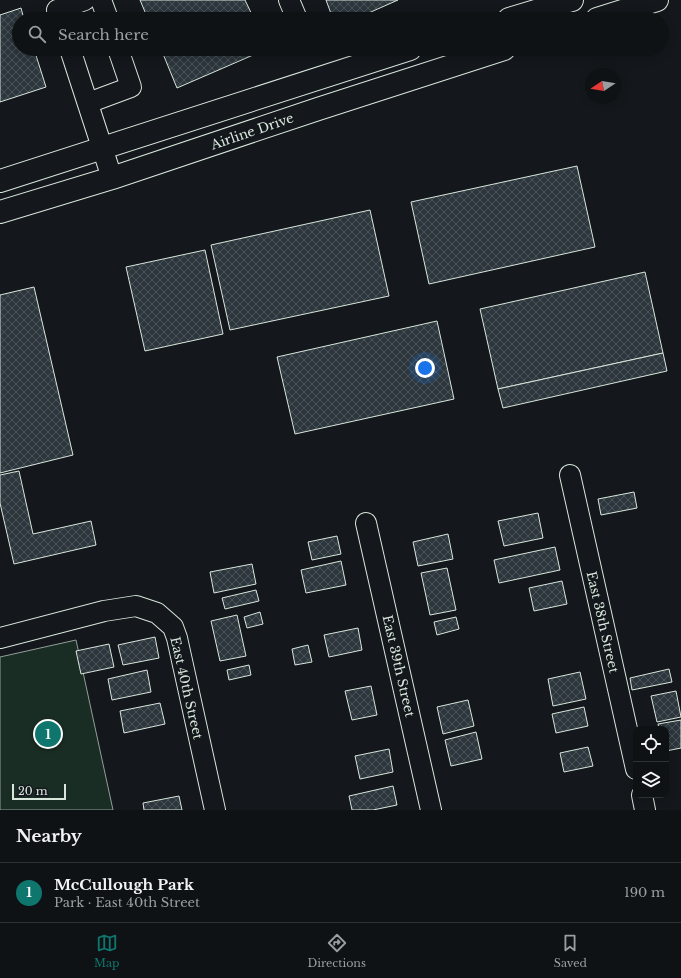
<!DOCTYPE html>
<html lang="en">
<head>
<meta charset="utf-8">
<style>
	:root { --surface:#0f1215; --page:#181b1e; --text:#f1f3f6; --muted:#9b9ea0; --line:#2f3234; --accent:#0f766e }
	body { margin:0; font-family:"Libre Baskerville",serif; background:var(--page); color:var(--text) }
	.controls { position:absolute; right:12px; bottom:12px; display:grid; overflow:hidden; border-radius:8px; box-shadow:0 2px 10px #0003 }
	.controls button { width:36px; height:36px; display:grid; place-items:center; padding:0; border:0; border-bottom:1px solid var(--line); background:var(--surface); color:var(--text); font:20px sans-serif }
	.compass { position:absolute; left:585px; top:68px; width:36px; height:36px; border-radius:50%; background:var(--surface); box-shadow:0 2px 10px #0003; rotate:258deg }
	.scale { position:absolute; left:12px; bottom:10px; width:54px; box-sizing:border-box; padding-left:4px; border:2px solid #d8e6dc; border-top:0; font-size:11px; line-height:14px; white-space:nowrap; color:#d8e6dc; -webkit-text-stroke:3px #14181c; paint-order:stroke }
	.you { position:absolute; left:425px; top:368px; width:14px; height:14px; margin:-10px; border:3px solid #fff; border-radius:50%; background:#1a73e8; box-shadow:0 0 0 6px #1a73e833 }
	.badge { display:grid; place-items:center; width:26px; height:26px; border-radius:50%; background:var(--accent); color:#fff; font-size:13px; font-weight:700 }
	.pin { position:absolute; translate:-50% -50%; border:2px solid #fff; box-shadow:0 1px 4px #0006 }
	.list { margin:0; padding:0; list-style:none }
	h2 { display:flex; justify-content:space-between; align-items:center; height:52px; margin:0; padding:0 16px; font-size:17px }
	h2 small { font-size:13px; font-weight:400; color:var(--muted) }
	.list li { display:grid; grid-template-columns:26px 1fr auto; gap:12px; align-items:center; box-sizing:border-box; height:60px; padding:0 16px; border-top:1px solid var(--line) }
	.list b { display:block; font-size:15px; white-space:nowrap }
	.list p { margin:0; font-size:13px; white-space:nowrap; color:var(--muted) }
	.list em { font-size:13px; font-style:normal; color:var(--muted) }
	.icon { flex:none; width:22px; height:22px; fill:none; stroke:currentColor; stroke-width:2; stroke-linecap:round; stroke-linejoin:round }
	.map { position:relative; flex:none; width:681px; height:810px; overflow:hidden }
	.search { position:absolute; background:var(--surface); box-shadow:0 2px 10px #0003; left:12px; right:12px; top:12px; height:44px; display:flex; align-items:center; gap:10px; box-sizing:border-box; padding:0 14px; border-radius:22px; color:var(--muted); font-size:15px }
	.sheet { height:112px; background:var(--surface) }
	nav { display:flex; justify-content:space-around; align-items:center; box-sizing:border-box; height:56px; border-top:1px solid var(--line); background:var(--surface); font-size:11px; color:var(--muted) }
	nav a { display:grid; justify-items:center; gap:2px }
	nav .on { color:var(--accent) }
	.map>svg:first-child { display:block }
	.green { fill:#1a2d24; stroke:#939e99 }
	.building { fill:url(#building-cross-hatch); stroke:#d8e6dc }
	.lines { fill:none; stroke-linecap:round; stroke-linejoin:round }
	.minor-casing { stroke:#d8e6dc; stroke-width:22 }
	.major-casing { stroke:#d8e6dc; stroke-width:24 }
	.minor { stroke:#14181c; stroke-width:20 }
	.major { stroke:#14181c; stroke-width:22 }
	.labels { text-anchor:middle; stroke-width:3; stroke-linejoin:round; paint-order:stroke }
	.street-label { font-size:13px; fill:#d8e6dc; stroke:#14181c }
</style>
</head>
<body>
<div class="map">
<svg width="681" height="810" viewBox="0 0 681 810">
	<defs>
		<pattern id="building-cross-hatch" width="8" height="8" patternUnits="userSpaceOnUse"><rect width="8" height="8" fill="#2c363c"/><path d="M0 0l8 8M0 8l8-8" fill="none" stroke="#4a5358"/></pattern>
	</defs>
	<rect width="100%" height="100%" fill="#14181c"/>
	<polygon class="green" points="76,640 113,810 0,810 0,657"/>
	<g class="building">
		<polygon points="140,0 245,0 254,19 148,19"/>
		<polygon points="326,0 398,0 355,19 333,19"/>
		<polygon points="21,8 24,19 19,19 19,49 34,49 46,87 0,102 0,15"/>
		<polygon points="161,49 267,49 177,88"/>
		<polygon points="577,166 595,247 429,284 411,202"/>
		<polygon points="370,210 389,296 230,330 211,245"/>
		<polygon points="205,250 223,334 145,351 126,267"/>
		<polygon points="645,272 663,353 498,389 480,309"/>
		<polygon points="34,287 73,455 0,473 0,295"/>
		<polygon points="437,321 454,399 295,434 277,357"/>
		<polygon points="663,353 667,371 503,408 498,389"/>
		<polygon points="19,471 33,534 91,521 96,545 14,564 0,503 0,475"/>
		<polygon points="634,492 637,508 601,515 598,499"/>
		<polygon points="538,513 543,538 504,546 498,521"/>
		<polygon points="448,534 453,559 418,566 413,542"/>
		<polygon points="337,536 341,554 312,560 308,542"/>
		<polygon points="555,547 560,570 499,583 494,560"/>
		<polygon points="341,561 346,585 306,593 301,570"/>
		<polygon points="252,564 256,584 214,593 210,572"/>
		<polygon points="447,568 456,610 430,615 421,573"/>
		<polygon points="562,581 567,604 534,611 529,588"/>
		<polygon points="256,590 259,601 225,609 222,598"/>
		<polygon points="260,612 263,624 247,628 244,617"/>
		<polygon points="237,615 246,656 220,661 211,621"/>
		<polygon points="456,617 459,629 437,635 434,622"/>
		<polygon points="358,628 362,650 329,657 324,635"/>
		<polygon points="155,637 159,658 123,665 118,645"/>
		<polygon points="109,644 114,667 81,674 76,651"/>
		<polygon points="308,645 312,662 295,665 292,649"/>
		<polygon points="249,665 251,675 229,680 227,670"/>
		<polygon points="669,669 672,682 632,690 630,678"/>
		<polygon points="147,670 151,692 112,700 108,679"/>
		<polygon points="580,672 586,699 553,706 548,679"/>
		<polygon points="371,686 377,715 352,720 345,691"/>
		<polygon points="676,691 681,717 657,722 651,696"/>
		<polygon points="468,700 474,726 443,734 437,707"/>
		<polygon points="160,703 165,724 124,733 120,711"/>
		<polygon points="584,707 588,726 556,733 552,714"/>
		<polygon points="681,720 681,748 666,751 666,729 659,729 658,724"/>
		<polygon points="476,732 482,759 451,766 445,740"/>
		<polygon points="588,747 593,766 564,772 560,753"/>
		<polygon points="389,749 393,772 360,779 355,756"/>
		<polygon points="393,786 397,805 373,810 352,810 349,796"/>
		<polygon points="179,796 182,810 144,810 143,803"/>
	</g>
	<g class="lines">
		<defs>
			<g id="minor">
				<polyline points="101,0 108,19"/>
				<polyline points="289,0 297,19"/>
				<polyline points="57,10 85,0"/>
				<polyline points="70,49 112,178"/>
				<polyline points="88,103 131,87 118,49"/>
				<polyline points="570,475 636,769"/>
				<polyline points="366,523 431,810"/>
				<polyline points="0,638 104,611 136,606 157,613 173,627 177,638 215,810"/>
				<polyline points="642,795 645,810"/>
			</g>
			<g id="major">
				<polyline points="509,19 572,0"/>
				<polyline points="597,19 657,0"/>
				<polyline points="0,181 410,49"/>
				<polyline points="0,212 112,178 318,109 504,49"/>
			</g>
		</defs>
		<use href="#minor" class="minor-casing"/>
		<use href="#major" class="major-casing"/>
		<use href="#minor" class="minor"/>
		<use href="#major" class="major"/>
	</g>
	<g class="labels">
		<g class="street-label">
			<text transform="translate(252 131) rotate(-19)" y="5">Airline Drive</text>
			<text transform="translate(603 622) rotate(77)" y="5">East 38th Street</text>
			<text transform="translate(399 666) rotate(77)" y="5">East 39th Street</text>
			<text transform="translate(187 688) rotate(77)" y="5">East 40th Street</text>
		</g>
	</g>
</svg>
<div class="controls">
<button><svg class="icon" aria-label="locate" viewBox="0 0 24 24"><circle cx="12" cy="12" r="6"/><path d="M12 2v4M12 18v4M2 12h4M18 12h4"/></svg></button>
<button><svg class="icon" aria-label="layers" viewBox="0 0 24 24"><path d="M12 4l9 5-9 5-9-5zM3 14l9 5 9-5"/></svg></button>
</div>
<svg class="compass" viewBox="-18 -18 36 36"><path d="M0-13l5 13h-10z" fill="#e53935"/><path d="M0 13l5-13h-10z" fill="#9b9ea0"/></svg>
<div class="scale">20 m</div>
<div class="you"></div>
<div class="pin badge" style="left:48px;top:734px">1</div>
<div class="search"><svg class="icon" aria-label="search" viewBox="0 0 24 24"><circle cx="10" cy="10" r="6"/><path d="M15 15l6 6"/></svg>Search here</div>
</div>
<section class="sheet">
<h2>Nearby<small></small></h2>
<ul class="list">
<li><span class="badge">1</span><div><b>McCullough Park</b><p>Park · East 40th Street</p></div><em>190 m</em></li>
</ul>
</section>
<nav>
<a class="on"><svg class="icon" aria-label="map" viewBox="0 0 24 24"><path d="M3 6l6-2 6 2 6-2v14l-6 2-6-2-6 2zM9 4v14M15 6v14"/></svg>Map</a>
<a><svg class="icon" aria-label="directions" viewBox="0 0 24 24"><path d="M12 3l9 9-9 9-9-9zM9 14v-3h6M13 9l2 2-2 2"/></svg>Directions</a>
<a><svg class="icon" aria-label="saved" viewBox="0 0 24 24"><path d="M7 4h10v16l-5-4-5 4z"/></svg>Saved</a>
</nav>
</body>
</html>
